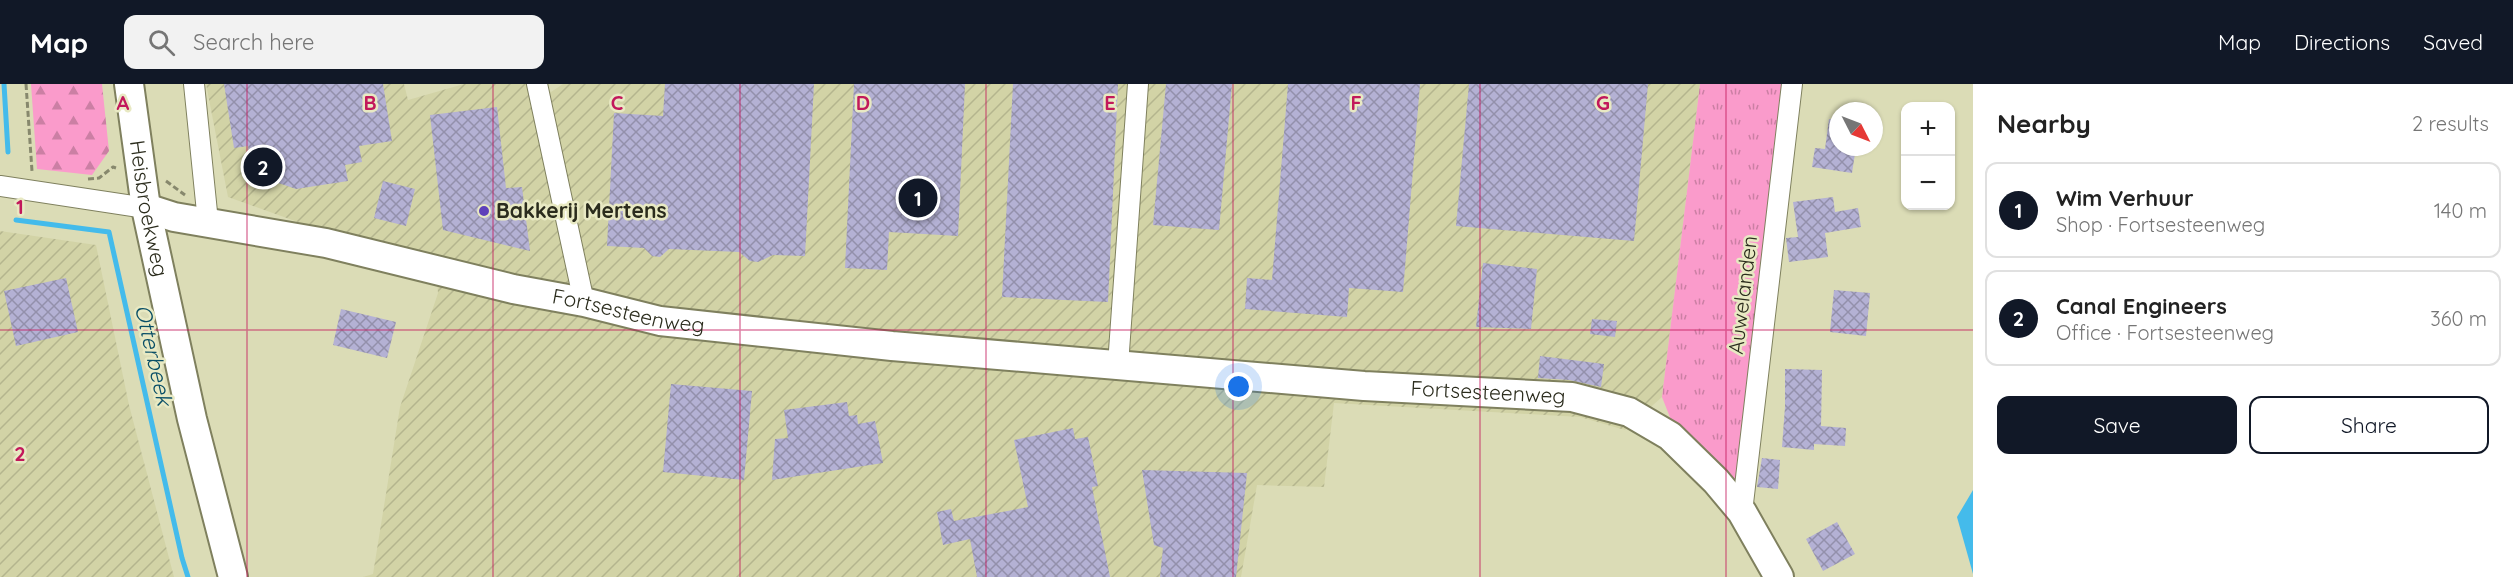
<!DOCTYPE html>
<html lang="en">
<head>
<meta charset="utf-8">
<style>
	:root { --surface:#fff; --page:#f2f2f2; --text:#222; --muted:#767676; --line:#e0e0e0; --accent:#111827 }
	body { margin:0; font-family:Quicksand,sans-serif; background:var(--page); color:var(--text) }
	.controls { position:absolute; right:18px; top:18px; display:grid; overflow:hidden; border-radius:12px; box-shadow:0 2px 4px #0004 }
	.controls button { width:54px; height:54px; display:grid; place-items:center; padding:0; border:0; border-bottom:2px solid var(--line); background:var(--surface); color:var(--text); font:30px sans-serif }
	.compass { position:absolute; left:1829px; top:18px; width:54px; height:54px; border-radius:50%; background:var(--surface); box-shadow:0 2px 4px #0004; rotate:132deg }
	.you { position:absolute; left:1239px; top:303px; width:21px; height:21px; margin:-15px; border:4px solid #fff; border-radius:50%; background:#1a73e8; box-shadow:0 0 0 9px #1a73e833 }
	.badge { display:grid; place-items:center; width:39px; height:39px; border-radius:50%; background:var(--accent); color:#fff; font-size:20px; font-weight:700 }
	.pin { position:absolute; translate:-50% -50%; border:3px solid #fff; box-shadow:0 2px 6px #0006 }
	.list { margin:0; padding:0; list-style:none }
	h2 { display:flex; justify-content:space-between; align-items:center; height:78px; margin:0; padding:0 24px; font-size:26px }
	h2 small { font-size:20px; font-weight:400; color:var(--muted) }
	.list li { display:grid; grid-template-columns:39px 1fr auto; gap:18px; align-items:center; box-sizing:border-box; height:96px; margin:0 12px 12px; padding:0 12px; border:2px solid var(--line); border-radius:12px }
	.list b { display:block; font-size:22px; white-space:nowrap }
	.list p { margin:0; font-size:20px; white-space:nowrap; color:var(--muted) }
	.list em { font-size:20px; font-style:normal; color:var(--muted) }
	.actions { display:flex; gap:12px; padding:18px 24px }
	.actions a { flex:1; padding:14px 0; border:2px solid var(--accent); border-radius:12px; text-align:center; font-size:21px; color:var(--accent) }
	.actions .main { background:var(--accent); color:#fff }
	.icon { flex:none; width:33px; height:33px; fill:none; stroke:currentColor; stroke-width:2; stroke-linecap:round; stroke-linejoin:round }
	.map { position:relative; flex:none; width:1973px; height:493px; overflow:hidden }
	header { display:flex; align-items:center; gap:36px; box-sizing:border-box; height:84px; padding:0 30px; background:var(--accent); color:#fff }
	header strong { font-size:28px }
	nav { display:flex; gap:33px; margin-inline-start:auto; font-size:21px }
	.search { width:420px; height:54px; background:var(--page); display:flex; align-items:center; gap:15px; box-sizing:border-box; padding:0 21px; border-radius:12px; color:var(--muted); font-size:22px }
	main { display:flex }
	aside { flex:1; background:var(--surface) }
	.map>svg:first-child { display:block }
	.industrial { fill:url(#industrial-furrows) }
	.grass { fill:url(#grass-tufts) }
	.forest { fill:url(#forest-firs) }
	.water { fill:#44bbeb }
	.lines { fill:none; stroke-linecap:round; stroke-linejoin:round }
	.stream { stroke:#44bbeb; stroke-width:5 }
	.building { fill:url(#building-cross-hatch) }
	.street-casing { stroke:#7f805e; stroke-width:22 }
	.secondary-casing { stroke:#7f805e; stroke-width:32 }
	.path { stroke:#87886d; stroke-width:3; stroke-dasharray:6 3; stroke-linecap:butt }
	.street { stroke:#fff; stroke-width:20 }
	.secondary { stroke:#fff; stroke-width:28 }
	.grid { fill:none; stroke:#c2185b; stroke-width:1.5; stroke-opacity:0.55 }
	.poi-dot { fill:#5f41ba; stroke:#e8e9c3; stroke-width:2 }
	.labels { text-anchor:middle; stroke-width:5; stroke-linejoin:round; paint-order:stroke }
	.street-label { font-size:21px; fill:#2b2c1d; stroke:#e8e9c3 }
	.poi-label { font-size:21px; font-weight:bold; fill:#2b2c1d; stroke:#e8e9c3; text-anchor:start }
	.water-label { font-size:22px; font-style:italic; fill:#094e66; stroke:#e8e9c3 }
	.grid-label { font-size:20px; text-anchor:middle; font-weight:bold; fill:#c2185b; stroke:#e8e9c3; stroke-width:5; stroke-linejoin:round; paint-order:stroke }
</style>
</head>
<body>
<header>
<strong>Map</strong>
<div class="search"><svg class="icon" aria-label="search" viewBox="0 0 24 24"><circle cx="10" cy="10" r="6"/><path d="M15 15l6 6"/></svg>Search here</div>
<nav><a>Map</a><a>Directions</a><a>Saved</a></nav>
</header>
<main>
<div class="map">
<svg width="1973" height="493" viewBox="0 0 1973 493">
	<defs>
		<pattern id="industrial-furrows" width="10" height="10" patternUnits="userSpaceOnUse" patternTransform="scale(1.5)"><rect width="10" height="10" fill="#d2d3a6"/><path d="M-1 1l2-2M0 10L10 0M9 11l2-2" fill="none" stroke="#b4b58e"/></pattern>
		<pattern id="grass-tufts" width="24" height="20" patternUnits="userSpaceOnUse" patternTransform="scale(1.5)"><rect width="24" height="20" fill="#fa9bcb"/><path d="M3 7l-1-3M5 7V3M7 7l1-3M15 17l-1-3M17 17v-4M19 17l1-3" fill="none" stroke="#cb7fa4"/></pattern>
		<pattern id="forest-firs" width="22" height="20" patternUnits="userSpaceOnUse" patternTransform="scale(1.5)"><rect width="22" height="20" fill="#fa9bcb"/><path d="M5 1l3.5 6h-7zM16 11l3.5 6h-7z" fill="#cb7fa4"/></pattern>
		<pattern id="building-cross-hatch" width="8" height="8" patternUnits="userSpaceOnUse" patternTransform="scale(1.5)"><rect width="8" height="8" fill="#b4b1d4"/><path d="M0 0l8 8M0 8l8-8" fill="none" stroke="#9390ab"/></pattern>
	</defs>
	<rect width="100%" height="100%" fill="#dbdcb6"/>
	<g class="industrial">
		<polygon points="206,0 404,0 408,16 464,0 543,0 551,8 563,0 1700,0 1662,313 1625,346 1580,333 1334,319 1324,403 1257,401 1241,493 363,493 373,490 400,323 438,209 435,173 334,151 228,113"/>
		<polygon points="0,147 96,161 129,321 174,493 0,493"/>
	</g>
	<polygon class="grass" points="1700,0 1782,0 1738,399 1673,341 1662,313"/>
	<polygon class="forest" points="31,0 102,0 109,67 92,91 37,85"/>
	<polygon class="water" points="1973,406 1973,490 1957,433"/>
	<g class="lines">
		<g class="stream">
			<polyline points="4,0 8,68"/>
			<polyline points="16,136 109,148 182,474 188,493"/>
		</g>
	</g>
	<g class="building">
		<polygon points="224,0 383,0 392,57 359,62 362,78 345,81 348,97 296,105 267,95 265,88 252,89 248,62 234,64"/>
		<polygon points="665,0 814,0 805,172 773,171 758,178 750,177 739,168 669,165 660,173 652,172 644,164 607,162 614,29 663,32"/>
		<polygon points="854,0 965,0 958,152 889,148 887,186 845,184"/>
		<polygon points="1013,0 1118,0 1108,218 1002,213"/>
		<polygon points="1166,0 1232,0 1219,146 1153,141"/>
		<polygon points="1288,0 1420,0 1403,208 1349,204 1347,233 1245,225 1247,194 1272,196"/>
		<polygon points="1469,0 1648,0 1634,157 1456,142"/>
		<polygon points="497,23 506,104 522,103 530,167 443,146 430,31"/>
		<polygon points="1829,35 1838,36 1838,63 1856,63 1852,89 1812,83 1815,64 1825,65"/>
		<polygon points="383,97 415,105 406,142 374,134"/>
		<polygon points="1833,113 1835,128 1858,124 1861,143 1825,149 1828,173 1789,178 1786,154 1798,153 1793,118"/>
		<polygon points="1483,179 1537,185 1531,245 1476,243"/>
		<polygon points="66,194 78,248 16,262 4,207"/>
		<polygon points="1834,206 1870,209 1866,252 1830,248"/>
		<polygon points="341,225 396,238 387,274 333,261"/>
		<polygon points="1592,235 1617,237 1615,253 1590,250"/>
		<polygon points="1540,272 1604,280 1601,303 1569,296 1538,294"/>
		<polygon points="1785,285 1822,286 1821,342 1846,344 1845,362 1814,360 1814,366 1782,363 1785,323"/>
		<polygon points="671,300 752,307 744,396 663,388"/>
		<polygon points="847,318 849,332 857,331 858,340 875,337 883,379 772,396 775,355 788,354 784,326"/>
		<polygon points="1073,344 1075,355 1088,353 1098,402 1092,403 1110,493 977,493 970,455 943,461 937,428 951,425 954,437 1028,423 1014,356"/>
		<polygon points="1762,374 1780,376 1778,405 1757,403"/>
		<polygon points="1142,386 1247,389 1236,493 1160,493 1163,464 1154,461"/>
		<polygon points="1837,438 1855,470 1823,487 1806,455"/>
	</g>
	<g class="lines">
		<defs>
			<g id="street">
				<polyline points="194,0 208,138"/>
				<polyline points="537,0 584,218"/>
				<polyline points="0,102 146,124"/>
				<polyline points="1118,281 1138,0"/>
				<polyline points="1742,428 1792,0"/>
			</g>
			<g id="secondary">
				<path id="s1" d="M 129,0 L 146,124 L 192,335 L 233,493"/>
				<path id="s2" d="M 146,124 L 174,133 L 326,159 L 513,205 L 584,218 L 660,237 L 892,262 L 1364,302 L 1572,313 L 1629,328 L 1670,352 L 1716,397 L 1742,428 L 1779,493"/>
			</g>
		</defs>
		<use href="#street" class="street-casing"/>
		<use href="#secondary" class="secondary-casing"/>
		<g class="path">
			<polyline points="26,0 32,87"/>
			<polyline points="88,95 99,94 113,83 116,84"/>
			<polyline points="166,97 185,111"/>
		</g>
		<use href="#street" class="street"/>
		<use href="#secondary" class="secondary"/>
	</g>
	<path class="grid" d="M 247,0 L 247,493M 493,0 L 493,493M 740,0 L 740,493M 986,0 L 986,493M 1233,0 L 1233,493M 1480,0 L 1480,493M 1726,0 L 1726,493M 0,246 L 1973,246"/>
	<circle class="poi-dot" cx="484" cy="127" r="6"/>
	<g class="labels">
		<g class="street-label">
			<text dy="7" stroke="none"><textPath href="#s1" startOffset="126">Heisbroekweg</textPath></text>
			<text transform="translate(1743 211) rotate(-83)" y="7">Auwelanden</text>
			<text dy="7" stroke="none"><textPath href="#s2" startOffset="494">Fortsesteenweg</textPath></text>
			<text dy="7" stroke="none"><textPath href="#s2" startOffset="1358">Fortsesteenweg</textPath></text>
		</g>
		<g class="poi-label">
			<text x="496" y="134">Bakkerij Mertens</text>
		</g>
		<g class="water-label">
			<text transform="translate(154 271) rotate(77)" y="8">Otterbeek</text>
		</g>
	</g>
	<g class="grid-label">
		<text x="123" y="26">A</text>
		<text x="370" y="26">B</text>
		<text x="617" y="26">C</text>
		<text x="863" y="26">D</text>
		<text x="1110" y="26">E</text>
		<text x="1356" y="26">F</text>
		<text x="1603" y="26">G</text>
		<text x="20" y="130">1</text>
		<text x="20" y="377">2</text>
	</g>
</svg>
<div class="controls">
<button>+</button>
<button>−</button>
</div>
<svg class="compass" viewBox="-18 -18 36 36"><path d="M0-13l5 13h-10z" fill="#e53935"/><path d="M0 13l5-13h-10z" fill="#767676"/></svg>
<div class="you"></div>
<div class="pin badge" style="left:918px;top:114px">1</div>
<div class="pin badge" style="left:263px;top:83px">2</div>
</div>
<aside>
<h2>Nearby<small>2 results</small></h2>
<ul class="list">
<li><span class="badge">1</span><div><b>Wim Verhuur</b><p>Shop · Fortsesteenweg</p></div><em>140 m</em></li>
<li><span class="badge">2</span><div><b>Canal Engineers</b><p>Office · Fortsesteenweg</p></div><em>360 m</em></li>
</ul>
<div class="actions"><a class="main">Save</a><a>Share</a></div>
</aside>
</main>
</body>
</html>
